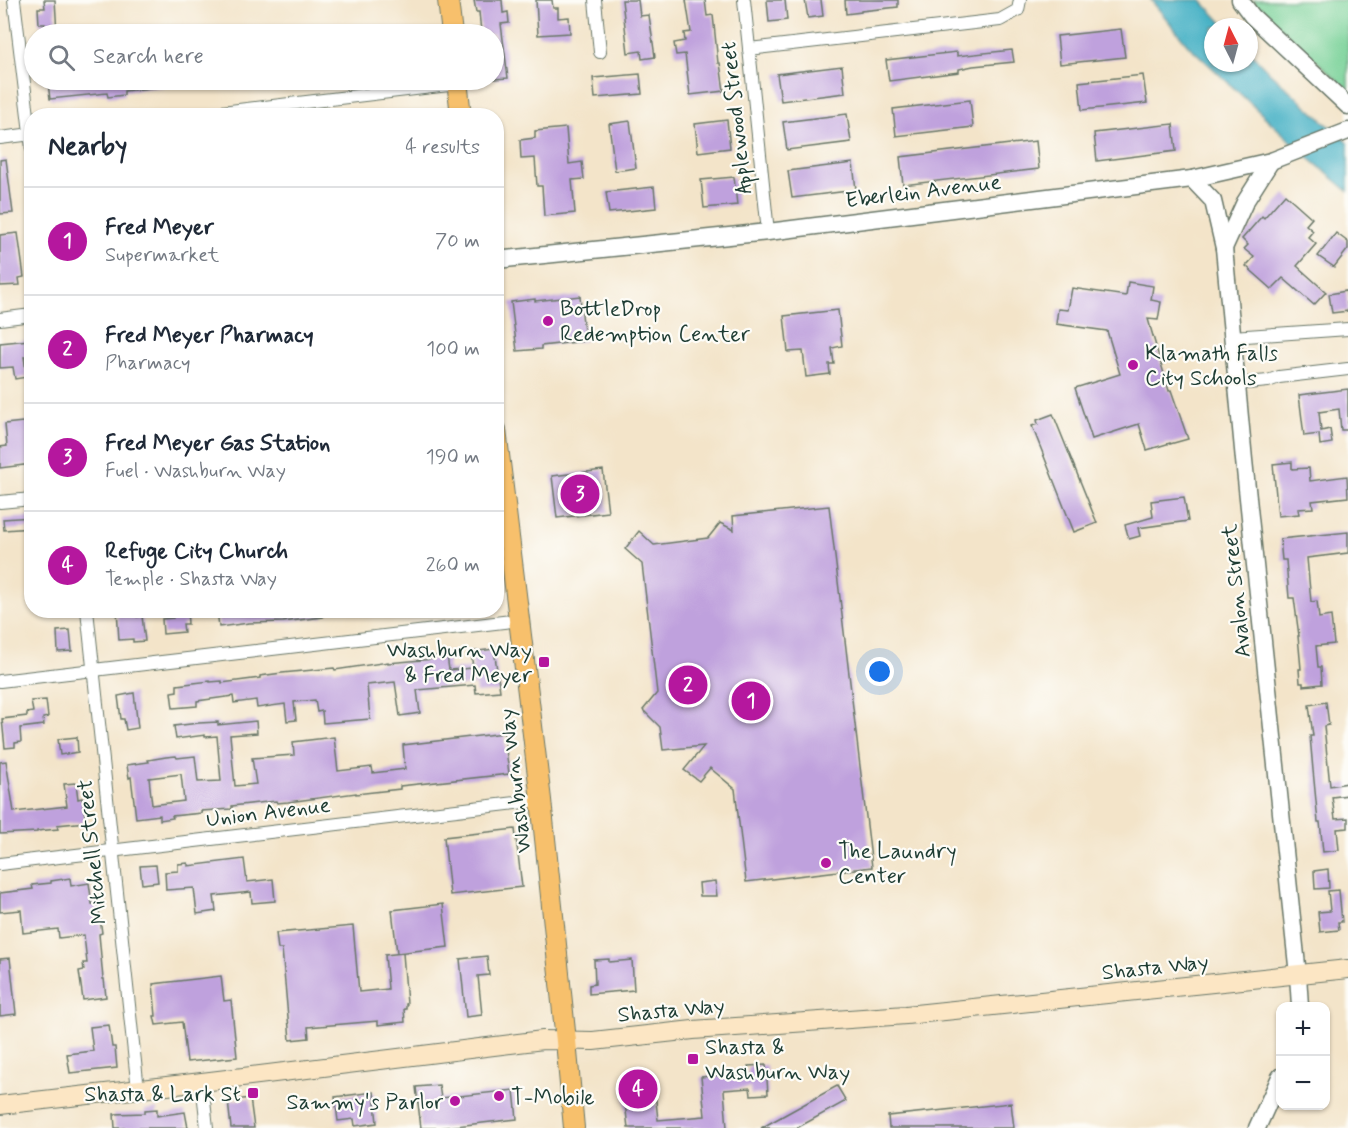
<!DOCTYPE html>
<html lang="en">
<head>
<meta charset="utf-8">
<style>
	:root { --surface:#fff; --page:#f2f2f3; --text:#1f2937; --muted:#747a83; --line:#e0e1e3; --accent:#b5179e }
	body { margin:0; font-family:Mynerve,sans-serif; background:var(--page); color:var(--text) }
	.controls { position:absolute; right:18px; bottom:18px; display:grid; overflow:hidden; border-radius:12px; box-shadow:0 2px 4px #0004 }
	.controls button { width:54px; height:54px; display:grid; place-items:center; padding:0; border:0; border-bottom:2px solid var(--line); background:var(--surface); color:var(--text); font:30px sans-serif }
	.compass { position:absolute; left:1204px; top:18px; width:54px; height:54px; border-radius:50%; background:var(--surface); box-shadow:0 2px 4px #0004; rotate:354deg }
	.you { position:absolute; left:880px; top:672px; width:21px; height:21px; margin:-15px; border:4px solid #fff; border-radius:50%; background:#1a73e8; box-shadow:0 0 0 9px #1a73e833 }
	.badge { display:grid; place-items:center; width:39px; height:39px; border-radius:50%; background:var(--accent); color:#fff; font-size:20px; font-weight:700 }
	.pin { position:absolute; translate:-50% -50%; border:3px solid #fff; box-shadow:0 2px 6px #0006 }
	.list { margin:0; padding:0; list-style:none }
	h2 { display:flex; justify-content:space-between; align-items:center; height:78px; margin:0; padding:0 24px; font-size:26px }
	h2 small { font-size:20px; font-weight:400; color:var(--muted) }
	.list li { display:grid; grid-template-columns:39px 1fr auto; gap:18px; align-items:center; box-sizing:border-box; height:108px; padding:0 24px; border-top:2px solid var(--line) }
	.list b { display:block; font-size:22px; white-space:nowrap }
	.list p { margin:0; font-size:20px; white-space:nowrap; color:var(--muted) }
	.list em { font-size:20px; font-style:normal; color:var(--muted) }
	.icon { flex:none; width:33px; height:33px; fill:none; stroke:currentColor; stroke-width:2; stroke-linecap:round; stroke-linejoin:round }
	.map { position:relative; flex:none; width:1348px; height:1128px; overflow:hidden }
	.search { position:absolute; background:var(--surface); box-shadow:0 2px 4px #0004; left:24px; top:24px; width:480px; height:66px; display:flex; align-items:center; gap:15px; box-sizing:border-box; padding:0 21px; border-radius:33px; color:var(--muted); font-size:22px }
	.panel { position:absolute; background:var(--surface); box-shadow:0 2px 4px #0004; left:24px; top:108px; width:480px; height:510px; border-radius:24px }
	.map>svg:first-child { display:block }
	.green { fill:#79d299; stroke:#4c8866; stroke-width:1.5 }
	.water { fill:#48b2c6; stroke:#34787d; stroke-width:1.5 }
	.building { fill:#bfa1dd; fill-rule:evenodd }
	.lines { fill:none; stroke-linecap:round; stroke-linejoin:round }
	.minor-casing { stroke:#697768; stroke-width:14 }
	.tertiary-casing { stroke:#697768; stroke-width:19 }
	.secondary-casing { stroke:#697768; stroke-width:20 }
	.primary-casing { stroke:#697768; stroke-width:22 }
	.minor { stroke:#fff; stroke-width:12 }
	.tertiary { stroke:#fff; stroke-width:16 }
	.secondary { stroke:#fce6c4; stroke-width:18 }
	.primary { stroke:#f7c06c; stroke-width:20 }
	.poi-dot { fill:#b5179e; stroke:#fdfcf7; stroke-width:2 }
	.labels { text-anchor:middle; stroke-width:4.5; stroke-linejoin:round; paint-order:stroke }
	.street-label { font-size:22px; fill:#1f3d34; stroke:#fdfcf7 }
	.poi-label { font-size:22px; fill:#1f3d34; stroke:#fdfcf7; text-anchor:start }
</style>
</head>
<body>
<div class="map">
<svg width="1348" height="1128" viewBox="0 0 1348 1128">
	<rect width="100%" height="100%" fill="#fdfcf7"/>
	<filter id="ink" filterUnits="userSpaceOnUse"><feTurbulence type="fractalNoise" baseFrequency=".0167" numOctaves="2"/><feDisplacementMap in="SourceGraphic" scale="12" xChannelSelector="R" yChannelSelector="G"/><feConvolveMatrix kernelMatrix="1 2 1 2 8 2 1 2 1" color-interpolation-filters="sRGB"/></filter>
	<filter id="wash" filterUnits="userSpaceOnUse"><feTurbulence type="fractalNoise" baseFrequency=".008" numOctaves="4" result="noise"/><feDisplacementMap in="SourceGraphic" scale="24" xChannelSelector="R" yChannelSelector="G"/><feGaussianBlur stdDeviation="1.35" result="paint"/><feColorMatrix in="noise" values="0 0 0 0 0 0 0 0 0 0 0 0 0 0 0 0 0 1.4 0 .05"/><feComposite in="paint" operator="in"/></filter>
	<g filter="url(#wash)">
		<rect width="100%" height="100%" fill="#f3e4c9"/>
		<polygon class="green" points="1253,0 1348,0 1348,90 1257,6"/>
		<polygon class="water" points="1151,0 1201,0 1226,27 1213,27 1213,63 1249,63 1249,51 1269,72 1348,143 1348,191 1310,159 1188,45"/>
		<g id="blocks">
			<g class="building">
				<polygon points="44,0 55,0 57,33 45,34 45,24 39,24 38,8 45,8"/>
				<polygon points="474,0 502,0 503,13 508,12 509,23 501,24 508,78 494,79 494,34 486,34 485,31 481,32 479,12 476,12"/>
				<polygon points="536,0 552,0 553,8 558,8 558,18 569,17 570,33 538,35"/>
				<polygon points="622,0 638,0 640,16 649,15 655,57 642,59 641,51 628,53"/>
				<polygon points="686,0 705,0 707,16 713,15 718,63 720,63 724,91 690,95 685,54 676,55 674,43 685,41 684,33 691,32"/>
				<polygon points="767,0 785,0 787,20 769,22"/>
				<polygon points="805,0 821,0 823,16 808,18"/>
				<polygon points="845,0 898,0 898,7 861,11 861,12 846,14"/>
				<polygon points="1121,29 1125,57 1060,64 1057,36"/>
				<polygon points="1012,50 1014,62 973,66 959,69 959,72 889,81 886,60 957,52 957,56"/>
				<polygon points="842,66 845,93 781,101 777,74"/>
				<polygon points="640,74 642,94 595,98 593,78"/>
				<polygon points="1143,75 1147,103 1082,110 1079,82"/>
				<polygon points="74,80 168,80 169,86 124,91 124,95 108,97 107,93 50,99 48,83"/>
				<polygon points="970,100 973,127 896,136 893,109"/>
				<polygon points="847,114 851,142 787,150 783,122"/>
				<polygon points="727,120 730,148 698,152 695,124"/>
				<polygon points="630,121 636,168 615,171 609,124"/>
				<polygon points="1173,124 1176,151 1097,161 1094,133"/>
				<polygon points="566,128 569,164 582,162 584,179 572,180 575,213 544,216 542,186 537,186 535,158 521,159 520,140 535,138 535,131"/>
				<polygon points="1036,141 1039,169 903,185 900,157"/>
				<polygon points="6,159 13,213 0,214 0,160"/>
				<polygon points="853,163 856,190 792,198 788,171"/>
				<polygon points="734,177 737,205 704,208 701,180"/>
				<polygon points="654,187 656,208 609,213 606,192"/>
				<polygon points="1285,194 1312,218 1306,225 1313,231 1308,237 1316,244 1297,266 1326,292 1314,305 1283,278 1272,289 1246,266 1254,257 1244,249 1248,245 1242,239 1262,216 1264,218"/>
				<polygon points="18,233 24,277 19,278 20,285 0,286 0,235"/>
				<polygon points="1336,233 1348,242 1348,249 1334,267 1318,256"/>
				<polygon points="1128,282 1153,286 1151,300 1161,302 1158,320 1148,319 1169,391 1171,390 1188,439 1170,444 1170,443 1147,450 1139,424 1092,439 1075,388 1120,374 1107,331 1056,324 1058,309 1068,310 1072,288 1126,296"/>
				<polygon points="1346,291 1348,311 1332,313 1329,294"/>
				<polygon points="580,296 585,341 541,346 541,349 517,351 511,302 535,299 535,301"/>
				<polygon points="838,310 842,346 832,348 834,364 829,364 830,374 806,377 803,351 788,352 784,316"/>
				<polygon points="29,340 31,356 24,357 27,377 15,379 13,367 0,368 0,343"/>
				<polygon points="1348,389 1348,430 1341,430 1339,409 1319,412 1321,431 1330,429 1332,443 1320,445 1319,434 1304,436 1299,395"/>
				<polygon points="1053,414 1097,523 1074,532 1032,426 1038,424 1037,420"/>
				<polygon points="32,421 32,464 0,468 0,447 7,446 5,424"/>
				<polygon points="1292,462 1292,469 1309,468 1310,481 1347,476 1348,497 1312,501 1313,508 1298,509 1299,514 1278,516 1273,464"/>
				<polygon points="603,470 608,512 557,518 552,476"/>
				<polygon points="1184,497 1188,521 1138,528 1140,536 1129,539 1125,525 1153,517 1151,501"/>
				<polygon points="829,506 872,867 746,882 735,789 710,768 699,781 684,770 704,746 663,750 660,727 643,710 657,693 642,564 625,549 639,531 654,545 708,538 720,523 734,530 733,516"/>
				<polygon points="32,517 32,528 4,530 3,519"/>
				<polygon points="1348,532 1348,553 1307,558 1311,602 1317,601 1319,618 1331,616 1334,644 1316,646 1318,667 1321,667 1322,684 1303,686 1303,683 1300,683 1299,669 1301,669 1298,636 1299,636 1294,598 1289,598 1286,560 1282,560 1280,539"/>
				<polygon points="117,610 136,610 137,617 142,616 145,641 133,642 133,639 119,640"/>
				<polygon points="172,610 187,610 188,624 183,624 184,632 163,634 162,619 173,618"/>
				<polygon points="217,610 323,610 323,617 283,622 249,623 219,627"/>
				<polygon points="70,630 72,651 58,652 57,631"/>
				<polygon points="494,649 500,691 476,693 475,685 417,690 420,713 400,716 395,682 367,685 370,719 323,723 322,711 317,712 315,700 294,702 296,720 287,721 285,704 257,708 256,700 234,703 233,696 197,701 197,706 173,708 171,692 177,691 177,685 210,681 210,682 222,681 222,683 260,678 260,676 282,673 334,668 335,670 388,662 388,663 433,659 433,656 447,655 449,670 473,668 471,652"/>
				<polygon points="134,693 138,728 126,730 124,719 121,719 118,696"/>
				<polygon points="46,700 48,717 43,718 44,725 20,728 21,742 15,743 15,747 5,748 2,719 27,716 27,713 33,712 31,701"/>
				<polygon points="1326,702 1329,725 1324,726 1330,786 1348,783 1348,795 1332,797 1335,819 1348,818 1348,828 1337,829 1339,850 1323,852 1320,822 1318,822 1313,770 1310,736 1313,736 1309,705"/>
				<path d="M 256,721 L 257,733 L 230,735 L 235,786 L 256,784 L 252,758 L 294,755 L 293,742 L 334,737 L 338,771 L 372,767 L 373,773 L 405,769 L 403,745 L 504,733 L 509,774 L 400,786 L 400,789 L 356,794 L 356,793 L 288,802 L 277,803 L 276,801 L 232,806 L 232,809 L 201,811 L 202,813 L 172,816 L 173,818 L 160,820 L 160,815 L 136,818 L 131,777 L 129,778 L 127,765 L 149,762 L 148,760 L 166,757 L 176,756 L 177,758 L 195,756 L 198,782 L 221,781 L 217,736 L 205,737 L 205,735 L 176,739 L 174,726 L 199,723 L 218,722 L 218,725 ZM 181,774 L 184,801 L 152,805 L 149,778 Z"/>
				<polygon points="77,737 78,752 60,755 58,739"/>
				<polygon points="6,761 14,812 67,806 64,784 76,783 78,799 82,798 86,822 57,825 58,829 37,831 37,832 0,834 0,762"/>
				<polygon points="515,829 522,887 450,895 444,837"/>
				<polygon points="244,859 247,882 273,879 275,901 252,903 251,892 214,896 216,911 197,914 194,888 166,890 165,872 178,871 178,864 188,863 188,866"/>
				<polygon points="156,865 158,882 142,884 140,866"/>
				<polygon points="1328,869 1329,888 1315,889 1314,871"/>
				<polygon points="70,878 71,886 89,883 92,904 98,904 102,933 99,934 103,979 104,979 106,997 83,1000 79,971 84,970 83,963 87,963 84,935 59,938 58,929 23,933 21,910 0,912 0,893 33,889 32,885 51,883 51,881"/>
				<polygon points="715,881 717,896 700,896 699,883"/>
				<polygon points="1339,890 1342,922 1338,922 1339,930 1320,932 1318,912 1330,911 1328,891"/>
				<polygon points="443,904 448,947 397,953 392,910"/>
				<polygon points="353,926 359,992 388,989 385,955 403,953 407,1004 406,1004 406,1009 404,1009 405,1022 378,1025 378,1021 308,1027 309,1038 290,1040 282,949 278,949 276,933"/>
				<polygon points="487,956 489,975 478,976 482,1015 466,1017 460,959"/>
				<polygon points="10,958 16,1014 0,1016 0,959"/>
				<polygon points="609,959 609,962 632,960 634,990 589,994 589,985 595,984 594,960"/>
				<polygon points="221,976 224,1001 231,1000 237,1057 187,1062 182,1022 156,1025 154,1016 156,1016 153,984"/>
				<polygon points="109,1025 112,1047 115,1047 117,1068 70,1073 67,1054 93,1051 90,1027"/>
				<polygon points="766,1065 768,1094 751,1095 750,1088 724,1090 727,1128 628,1128 623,1085 654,1082 658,1120 705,1116 701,1077 722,1075 722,1077 748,1075 748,1066"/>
				<polygon points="439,1085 441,1098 514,1090 517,1119 439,1128 421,1128 416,1087"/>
				<polygon points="837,1086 846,1101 797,1128 761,1128"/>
				<polygon points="374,1092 377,1123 355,1126 354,1119 338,1121 335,1097"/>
				<polygon points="250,1098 254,1128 231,1128 228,1101"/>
				<polygon points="1011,1103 1014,1128 889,1128 888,1116"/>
				<polygon points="157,1109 157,1116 185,1112 188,1128 115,1128 114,1114 145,1113 145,1110"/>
			</g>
		</g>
	</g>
	<g filter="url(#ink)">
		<use href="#blocks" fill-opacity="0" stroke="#697768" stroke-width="1.5"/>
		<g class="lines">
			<defs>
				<g id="minor">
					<polyline points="14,0 32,149"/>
					<polyline points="595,0 600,52"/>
					<polyline points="744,0 768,232"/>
					<polyline points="749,49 1000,20 1018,10 1020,0"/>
					<polyline points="188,116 457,84"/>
					<polyline points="0,138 32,134"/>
					<polyline points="0,319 32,315"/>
					<polyline points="1232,337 1348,329"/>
					<polyline points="1237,384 1268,381 1279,377 1348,369"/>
					<polyline points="0,502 32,499"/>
					<polyline points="87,610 138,1090"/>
					<polyline points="0,681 520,620"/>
					<polyline points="0,864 541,800"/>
					<polyline points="202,1082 207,1128"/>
				</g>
				<g id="tertiary">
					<polyline points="1240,0 1252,16 1348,106"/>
					<polyline points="1192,179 1213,201 1224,248 1244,460 1298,975 1300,1006"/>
					<polyline points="1224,248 1245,202 1271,161"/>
					<polyline points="496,260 768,232 1192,179 1271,161 1348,131"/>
					<polyline points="1257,1128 1280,1077"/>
				</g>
				<polyline id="secondary" points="0,1105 202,1082 543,1040 593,1041 693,1030 906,1015 1348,969"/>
				<g id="primary">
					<polyline points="448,0 452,34"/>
					<polyline points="457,80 461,116"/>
					<polyline points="496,430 541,800 566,1041 574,1128"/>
				</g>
			</defs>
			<use href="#minor" class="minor-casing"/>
			<use href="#tertiary" class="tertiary-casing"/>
			<use href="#secondary" class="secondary-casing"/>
			<use href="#primary" class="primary-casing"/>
			<use href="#minor" class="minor"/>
			<use href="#tertiary" class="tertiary"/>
			<use href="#secondary" class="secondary"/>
			<use href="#primary" class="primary"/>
		</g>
	</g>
	<g class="poi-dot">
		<circle cx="548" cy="321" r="6"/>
		<circle cx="1133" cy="365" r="6"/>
		<rect x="538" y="656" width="12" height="12" rx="3"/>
		<circle cx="826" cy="863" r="6"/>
		<rect x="687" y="1053" width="12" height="12" rx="3"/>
		<rect x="247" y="1087" width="12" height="12" rx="3"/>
		<circle cx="499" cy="1096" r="6"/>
		<circle cx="455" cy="1101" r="6"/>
	</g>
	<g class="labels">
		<g class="street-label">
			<text transform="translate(735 118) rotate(-96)" y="8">Applewood Street</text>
			<text transform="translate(923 190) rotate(-7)" y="8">Eberlein Avenue</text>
			<text transform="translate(1235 591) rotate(-96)" y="8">Avalon Street</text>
			<text transform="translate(514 781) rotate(-97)" y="8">Washburn Way</text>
			<text transform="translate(268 811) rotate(-7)" y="8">Union Avenue</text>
			<text transform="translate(91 852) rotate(-96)" y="8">Mitchell Street</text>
			<text transform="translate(1155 966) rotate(-6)" y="8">Shasta Way</text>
			<text transform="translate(671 1009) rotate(-5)" y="8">Shasta Way</text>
		</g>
		<g class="poi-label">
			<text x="560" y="316">BottleDrop<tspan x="560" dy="25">Redemption Center</tspan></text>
			<text x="1145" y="360">Klamath Falls<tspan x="1145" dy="25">City Schools</tspan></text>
			<text x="532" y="657" text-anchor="end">Washburn Way<tspan x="532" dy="25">&amp; Fred Meyer</tspan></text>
			<text x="838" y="858">The Laundry<tspan x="838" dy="25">Center</tspan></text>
			<text x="705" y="1054">Shasta &amp;<tspan x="705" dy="25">Washburn Way</tspan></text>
			<text x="241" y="1101" text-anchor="end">Shasta &amp; Lark St</text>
			<text x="511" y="1104">T-Mobile</text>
			<text x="443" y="1109" text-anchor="end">Sammy's Parlor</text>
		</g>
	</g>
</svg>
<div class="controls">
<button>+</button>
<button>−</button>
</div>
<svg class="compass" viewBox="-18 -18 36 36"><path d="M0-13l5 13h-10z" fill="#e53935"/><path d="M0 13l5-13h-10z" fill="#747a83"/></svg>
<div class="you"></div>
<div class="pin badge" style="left:751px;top:701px">1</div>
<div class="pin badge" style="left:688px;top:685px">2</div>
<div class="pin badge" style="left:580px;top:494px">3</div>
<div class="pin badge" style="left:638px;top:1089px">4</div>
<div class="search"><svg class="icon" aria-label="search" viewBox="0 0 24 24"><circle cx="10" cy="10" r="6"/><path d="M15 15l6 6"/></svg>Search here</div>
<section class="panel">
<h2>Nearby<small>4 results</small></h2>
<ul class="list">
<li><span class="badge">1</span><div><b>Fred Meyer</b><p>Supermarket</p></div><em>70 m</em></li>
<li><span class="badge">2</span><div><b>Fred Meyer Pharmacy</b><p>Pharmacy</p></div><em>100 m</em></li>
<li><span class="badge">3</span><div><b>Fred Meyer Gas Station</b><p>Fuel · Washburn Way</p></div><em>190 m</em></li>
<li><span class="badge">4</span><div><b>Refuge City Church</b><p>Temple · Shasta Way</p></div><em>260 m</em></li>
</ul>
</section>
</div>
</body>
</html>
